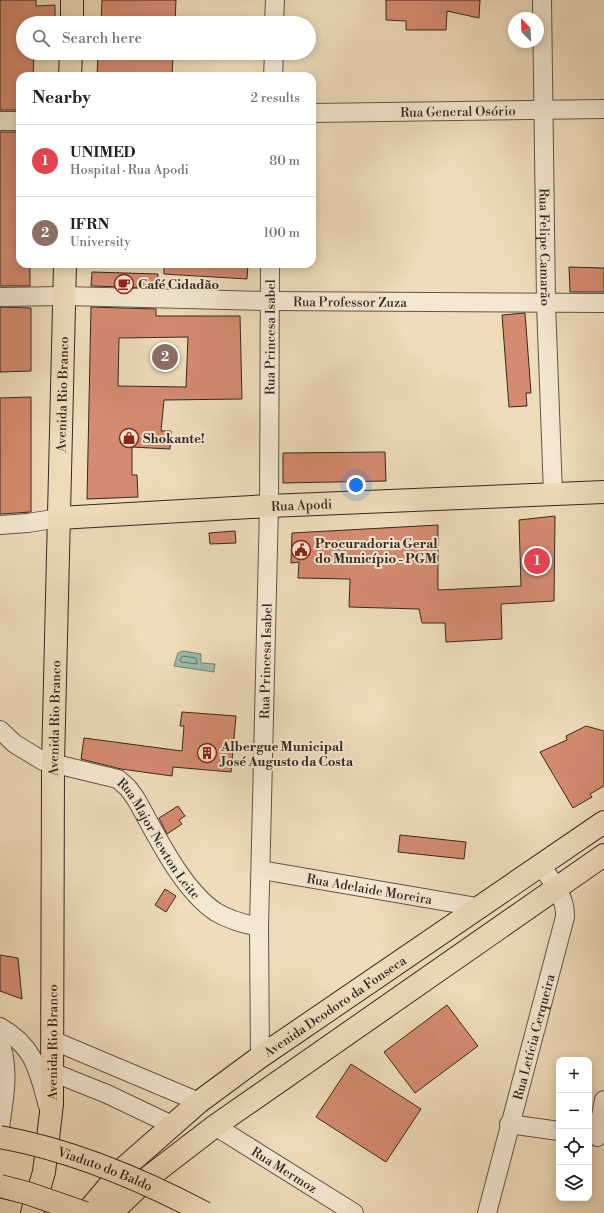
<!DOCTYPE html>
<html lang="en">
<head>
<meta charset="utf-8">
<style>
	:root { --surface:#fff; --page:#f6f6f6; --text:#202124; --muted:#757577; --line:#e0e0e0; --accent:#1a73e8 }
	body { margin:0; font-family:"Libre Bodoni",serif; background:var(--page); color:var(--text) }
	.controls { position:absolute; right:12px; bottom:12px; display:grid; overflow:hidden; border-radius:8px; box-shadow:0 2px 10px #0003 }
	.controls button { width:36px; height:36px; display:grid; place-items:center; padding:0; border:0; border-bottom:1px solid var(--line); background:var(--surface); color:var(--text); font:20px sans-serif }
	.compass { position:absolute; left:508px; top:12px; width:36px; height:36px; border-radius:50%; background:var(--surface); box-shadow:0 2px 10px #0003; rotate:337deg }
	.you { position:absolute; left:356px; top:485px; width:14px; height:14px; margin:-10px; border:3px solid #fff; border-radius:50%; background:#1a73e8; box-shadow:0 0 0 6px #1a73e833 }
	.badge { display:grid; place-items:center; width:26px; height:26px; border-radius:50%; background:var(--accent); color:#fff; font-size:13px; font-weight:700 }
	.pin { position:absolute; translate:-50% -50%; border:2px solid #fff; box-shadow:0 1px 4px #0006 }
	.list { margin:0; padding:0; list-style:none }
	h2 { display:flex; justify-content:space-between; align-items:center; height:52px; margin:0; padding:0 16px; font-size:17px }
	h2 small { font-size:13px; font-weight:400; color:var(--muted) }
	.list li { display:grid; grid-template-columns:26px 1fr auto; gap:12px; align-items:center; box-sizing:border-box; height:72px; padding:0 16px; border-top:1px solid var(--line) }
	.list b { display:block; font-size:15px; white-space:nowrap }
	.list p { margin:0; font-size:13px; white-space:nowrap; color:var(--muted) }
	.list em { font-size:13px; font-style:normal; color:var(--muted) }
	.icon { flex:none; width:22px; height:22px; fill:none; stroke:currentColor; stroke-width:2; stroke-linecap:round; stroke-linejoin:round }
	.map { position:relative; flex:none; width:604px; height:1213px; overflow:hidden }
	.search { position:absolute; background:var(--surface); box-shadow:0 2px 10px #0003; left:16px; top:16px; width:300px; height:44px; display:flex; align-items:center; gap:10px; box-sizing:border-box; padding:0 14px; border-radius:22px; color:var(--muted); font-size:15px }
	.panel { position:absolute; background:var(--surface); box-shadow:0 2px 10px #0003; left:16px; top:72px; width:300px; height:196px; border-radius:12px }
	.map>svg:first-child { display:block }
	.water { fill:#9abcad; stroke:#728175 }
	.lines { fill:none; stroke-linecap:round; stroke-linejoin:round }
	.shore { stroke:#687268; stroke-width:1 }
	.building { fill:#d58b70; stroke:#352822; fill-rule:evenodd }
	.minor-casing { stroke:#635548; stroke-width:20 }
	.major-casing { stroke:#352822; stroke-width:24 }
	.minor { stroke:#f4e8d2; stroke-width:18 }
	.major { stroke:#eedcba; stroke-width:22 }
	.major-bridge-casing { stroke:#352822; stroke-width:24; stroke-linecap:butt }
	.major-bridge { stroke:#eedcba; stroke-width:22 }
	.labels { text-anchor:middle; stroke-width:4; stroke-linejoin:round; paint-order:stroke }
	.street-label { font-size:13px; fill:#352822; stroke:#f4e8d2 }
	.poi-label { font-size:13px; font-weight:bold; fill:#352822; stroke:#f4e8d2; text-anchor:start }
</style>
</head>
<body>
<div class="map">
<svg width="604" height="1213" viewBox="0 0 604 1213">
	<rect width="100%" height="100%" fill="#eedcba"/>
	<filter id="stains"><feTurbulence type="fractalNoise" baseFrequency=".005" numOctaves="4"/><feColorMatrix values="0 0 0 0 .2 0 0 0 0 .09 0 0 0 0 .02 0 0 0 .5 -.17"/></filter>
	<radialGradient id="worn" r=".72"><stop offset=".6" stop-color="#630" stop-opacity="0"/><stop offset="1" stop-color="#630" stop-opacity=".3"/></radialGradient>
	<polygon class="water" points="183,651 201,654 201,663 215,664 214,672 174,666 178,653"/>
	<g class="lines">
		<polygon class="shore" points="183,656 196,658 197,664 181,662 180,660"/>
	</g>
	<g class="building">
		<polygon points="0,0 36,0 36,6 55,5 55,19 36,19 35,23 23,23 23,53 34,53 33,76 20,76 20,110 0,110"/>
		<polygon points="102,0 176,0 175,23 101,23"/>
		<polygon points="386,0 480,0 479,18 447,11 446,30 406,30 406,21 386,20"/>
		<polygon points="98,53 166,53 166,56 173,57 172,76 97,76"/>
		<polygon points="0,132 20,132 20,264 30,264 30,286 0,286"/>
		<polygon points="164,264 248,264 247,279 164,274"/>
		<polygon points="569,267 604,268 604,292 570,292"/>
		<polygon points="92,272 158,274 157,288 91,286"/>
		<polygon points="0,307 31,308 31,371 0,372"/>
		<path d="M 91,307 L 156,309 L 156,316 L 240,316 L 242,399 L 164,400 L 161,431 L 171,431 L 170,449 L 132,447 L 132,475 L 137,475 L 138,497 L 87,499 ZM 188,337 L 186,387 L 118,386 L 119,338 Z"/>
		<polygon points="525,313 531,393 526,393 527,406 509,407 502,315"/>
		<polygon points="31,397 31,512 0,514 0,398"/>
		<polygon points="385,452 386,481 283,483 283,453"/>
		<polygon points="555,516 554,601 501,604 502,639 446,642 445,623 422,623 419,609 349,607 350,579 298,578 299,562 291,563 292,533 438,525 438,590 521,586 519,520"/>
		<polygon points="235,531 236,543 210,544 209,533"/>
		<polygon points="182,712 236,716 231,772 173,767 172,776 121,769 81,759 84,738 182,751 184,726 180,726"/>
		<polygon points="586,726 604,731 604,786 590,794 592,797 573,808 540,752 567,740 566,736"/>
		<polygon points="178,806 185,816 179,820 182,824 167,834 159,818"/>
		<polygon points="400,835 466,842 464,859 398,852"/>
		<polygon points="165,889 176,896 166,912 155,905"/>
		<polygon points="0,955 18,958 22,999 0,991"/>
		<polygon points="447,1005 478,1046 415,1093 384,1052"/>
		<polygon points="351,1064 421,1109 386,1162 316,1117"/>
	</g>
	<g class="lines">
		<defs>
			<g id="minor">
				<path id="s1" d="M 542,0 L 546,303 L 553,494"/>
				<polyline points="274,23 275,0"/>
				<polyline points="273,76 274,53"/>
				<path id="s2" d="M 312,113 L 604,109"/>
				<polyline points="0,121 20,121"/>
				<path id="s3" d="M 0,297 L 64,296 L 269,301 L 604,303"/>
				<polyline points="0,525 28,523 59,518"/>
				<path id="s4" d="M 0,730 L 15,744 L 43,761 L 118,779 L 128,788 L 136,799 C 156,834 182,890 216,912 C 229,920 244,924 259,927"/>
				<path id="s5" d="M 261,870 L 477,907"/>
				<path d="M 0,1027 C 35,1047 38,1070 48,1106"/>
				<polyline points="52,1040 199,1102"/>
				<path d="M 0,1042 C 10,1070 4,1099 0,1127"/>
				<path id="s6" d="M 260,1057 L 259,927 L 269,506 L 270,264"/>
				<polyline points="52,1072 107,1094 172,1125"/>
				<polyline points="509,1124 559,1131"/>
				<path id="s7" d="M 215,1126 L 354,1213"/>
				<polyline points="597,1137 604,1100"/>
				<path id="s8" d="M 487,1213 L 565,917 C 566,897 552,881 541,866"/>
			</g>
			<g id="major">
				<polyline points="72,23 72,0"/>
				<polyline points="70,76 71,53"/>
				<path id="s9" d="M 59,518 L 269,506 L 604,492"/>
				<path id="s10" d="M 32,1213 L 44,1172 L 52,1104 L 53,764 L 65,264"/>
				<path id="s11" d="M 86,1213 L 125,1167 L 199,1102 L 260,1057 L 604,822"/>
				<polyline points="111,1213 150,1176 215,1126 604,855"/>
			</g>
		</defs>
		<use href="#minor" class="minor-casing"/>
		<use href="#major" class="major-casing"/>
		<use href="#minor" class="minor"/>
		<use href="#major" class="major"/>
		<defs>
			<g id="major-bridge">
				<path id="s12" d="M 0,1137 C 72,1150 141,1179 205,1213"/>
				<polyline points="0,1186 27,1193 85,1213"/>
			</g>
		</defs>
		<use href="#major-bridge" class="major-bridge-casing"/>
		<use href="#major-bridge" class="major-bridge"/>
	</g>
	<defs>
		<symbol id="cafe-ring" viewBox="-11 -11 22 22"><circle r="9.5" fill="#f4e8d2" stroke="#8f2418" stroke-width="1.5"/><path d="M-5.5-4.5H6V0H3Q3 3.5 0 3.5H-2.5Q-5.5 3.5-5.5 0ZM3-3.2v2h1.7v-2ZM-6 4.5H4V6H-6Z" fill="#8f2418"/></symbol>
		<symbol id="shop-ring" viewBox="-11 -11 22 22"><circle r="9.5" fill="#f4e8d2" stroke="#8f2418" stroke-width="1.5"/><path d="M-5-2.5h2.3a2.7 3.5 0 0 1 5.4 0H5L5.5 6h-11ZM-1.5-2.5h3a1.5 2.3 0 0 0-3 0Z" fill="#8f2418"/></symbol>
		<symbol id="civic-ring" viewBox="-11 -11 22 22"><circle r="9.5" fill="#f4e8d2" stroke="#8f2418" stroke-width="1.5"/><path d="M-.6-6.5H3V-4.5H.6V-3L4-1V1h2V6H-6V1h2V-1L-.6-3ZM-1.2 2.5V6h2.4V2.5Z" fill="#8f2418"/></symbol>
		<symbol id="building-ring" viewBox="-11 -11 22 22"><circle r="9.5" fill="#f4e8d2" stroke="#8f2418" stroke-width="1.5"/><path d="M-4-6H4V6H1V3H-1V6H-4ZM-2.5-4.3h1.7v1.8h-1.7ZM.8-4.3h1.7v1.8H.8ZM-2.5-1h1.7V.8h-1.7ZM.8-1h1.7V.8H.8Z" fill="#8f2418"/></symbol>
	</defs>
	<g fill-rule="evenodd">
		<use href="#cafe-ring" x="113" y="273" width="22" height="22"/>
		<use href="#shop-ring" x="118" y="427" width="22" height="22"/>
		<use href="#civic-ring" x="290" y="539" width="22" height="22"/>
		<use href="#building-ring" x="196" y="742" width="22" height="22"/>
	</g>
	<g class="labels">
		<g class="street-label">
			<text dy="5" stroke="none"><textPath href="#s2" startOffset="146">Rua General Osório</textPath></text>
			<text dy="5" stroke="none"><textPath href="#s1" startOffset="247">Rua Felipe Camarão</textPath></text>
			<text dy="5" stroke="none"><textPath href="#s3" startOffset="350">Rua Professor Zuza</textPath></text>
			<text dy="5" stroke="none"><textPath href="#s6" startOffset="720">Rua Princesa Isabel</textPath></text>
			<text dy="5" stroke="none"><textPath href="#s10" startOffset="821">Avenida Rio Branco</textPath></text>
			<text dy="5" stroke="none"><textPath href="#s9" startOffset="243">Rua Apodi</textPath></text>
			<text dy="5" stroke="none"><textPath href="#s6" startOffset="396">Rua Princesa Isabel</textPath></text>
			<text dy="5" stroke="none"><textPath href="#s10" startOffset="497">Avenida Rio Branco</textPath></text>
			<text dy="5" stroke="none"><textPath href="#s4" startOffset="203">Rua Major Newton Leite</textPath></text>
			<text dy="5" stroke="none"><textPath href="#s5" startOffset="110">Rua Adelaide Moreira</textPath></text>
			<text dy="5" stroke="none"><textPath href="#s11" startOffset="325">Avenida Deodoro da Fonseca</textPath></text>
			<text dy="5" stroke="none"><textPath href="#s8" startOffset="182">Rua Letícia Cerqueira</textPath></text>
			<text dy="5" stroke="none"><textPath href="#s10" startOffset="173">Avenida Rio Branco</textPath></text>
			<text dy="5" stroke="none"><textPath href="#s12" startOffset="110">Viaduto do Baldo</textPath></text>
			<text dy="5" stroke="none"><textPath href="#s7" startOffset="82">Rua Mermoz</textPath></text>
		</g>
		<g class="poi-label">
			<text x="138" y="289">Café Cidadão</text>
			<text x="143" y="443">Shokante!</text>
			<text x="315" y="548">Procuradoria Geral<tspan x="315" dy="15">do Município - PGM</tspan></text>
			<text x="221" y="751">Albergue Municipal<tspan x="221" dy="15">José Augusto da Costa</tspan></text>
		</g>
	</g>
	<rect width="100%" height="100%" filter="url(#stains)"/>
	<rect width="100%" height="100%" fill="url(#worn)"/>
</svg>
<div class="controls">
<button>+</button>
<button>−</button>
<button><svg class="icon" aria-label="locate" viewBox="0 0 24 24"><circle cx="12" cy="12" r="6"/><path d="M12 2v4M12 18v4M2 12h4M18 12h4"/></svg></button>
<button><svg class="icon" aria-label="layers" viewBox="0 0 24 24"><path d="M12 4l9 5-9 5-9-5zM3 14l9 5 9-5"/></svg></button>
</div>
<svg class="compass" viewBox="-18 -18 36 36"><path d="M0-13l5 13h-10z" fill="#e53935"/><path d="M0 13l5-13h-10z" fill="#757577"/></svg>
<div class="you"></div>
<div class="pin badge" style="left:537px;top:561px;background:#e0444e">1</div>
<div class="pin badge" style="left:165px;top:357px;background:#8d6e63">2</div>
<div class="search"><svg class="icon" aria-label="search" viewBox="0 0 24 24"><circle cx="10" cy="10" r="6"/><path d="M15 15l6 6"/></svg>Search here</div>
<section class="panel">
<h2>Nearby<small>2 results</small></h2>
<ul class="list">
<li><span class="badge" style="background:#e0444e">1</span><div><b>UNIMED</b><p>Hospital · Rua Apodi</p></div><em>80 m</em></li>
<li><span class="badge" style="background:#8d6e63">2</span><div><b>IFRN</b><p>University</p></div><em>100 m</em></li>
</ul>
</section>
</div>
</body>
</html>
